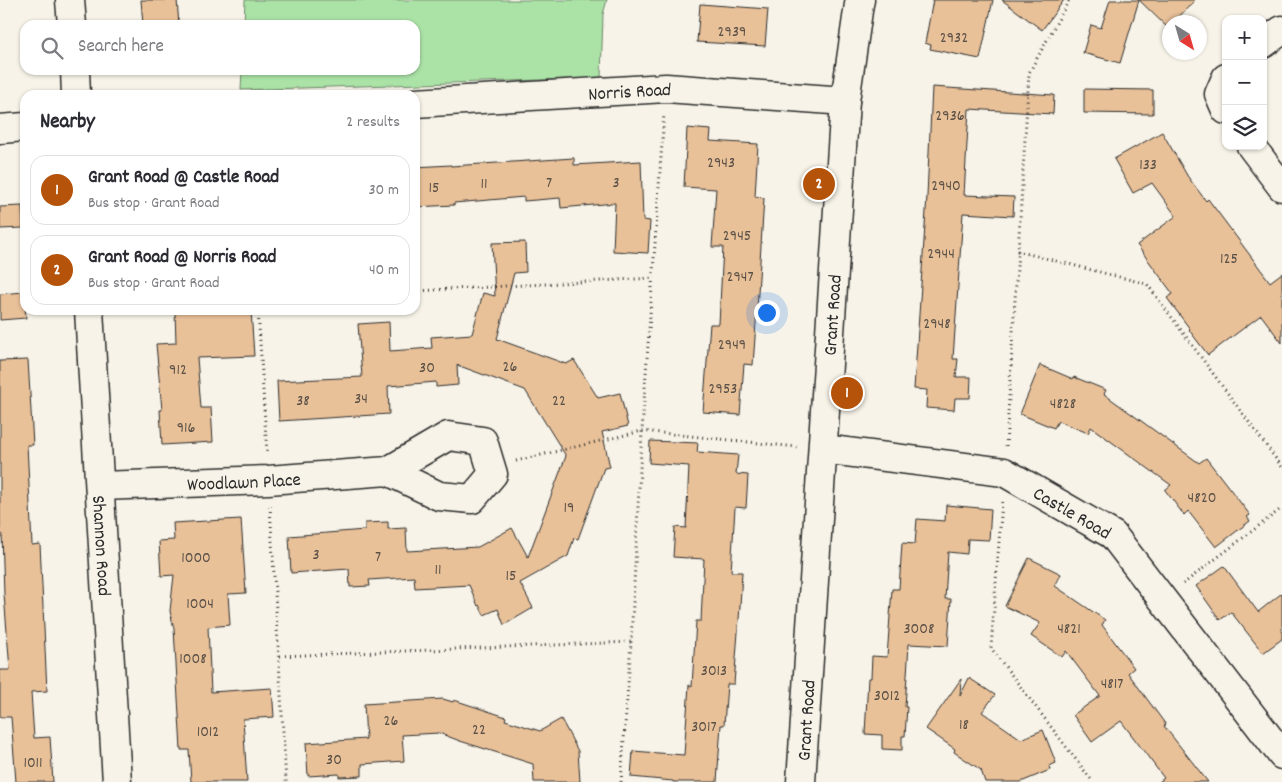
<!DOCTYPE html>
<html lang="en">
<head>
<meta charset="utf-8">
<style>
	:root { --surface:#fff; --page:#f7f7f7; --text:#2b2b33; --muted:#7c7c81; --line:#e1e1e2; --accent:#b45309 }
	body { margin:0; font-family:Dekko,sans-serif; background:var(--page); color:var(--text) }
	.controls { position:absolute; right:15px; top:15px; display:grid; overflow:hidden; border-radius:10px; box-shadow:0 1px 4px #0004 }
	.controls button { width:45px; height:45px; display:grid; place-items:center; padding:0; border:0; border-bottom:1px solid var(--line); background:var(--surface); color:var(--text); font:25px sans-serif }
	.compass { position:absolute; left:1162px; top:15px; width:45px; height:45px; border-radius:50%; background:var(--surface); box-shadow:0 1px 4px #0004; rotate:143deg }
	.you { position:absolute; left:766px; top:312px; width:18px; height:18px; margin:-12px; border:4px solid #fff; border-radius:50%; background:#1a73e8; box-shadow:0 0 0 8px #1a73e833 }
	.badge { display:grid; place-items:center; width:32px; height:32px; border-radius:50%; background:var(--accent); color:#fff; font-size:16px; font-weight:700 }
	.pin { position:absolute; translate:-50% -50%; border:2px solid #fff; box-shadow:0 1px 5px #0006 }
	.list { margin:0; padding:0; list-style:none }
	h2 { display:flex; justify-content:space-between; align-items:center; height:65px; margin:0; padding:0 20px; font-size:21px }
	h2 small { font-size:16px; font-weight:400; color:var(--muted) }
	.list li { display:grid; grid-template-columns:32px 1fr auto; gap:15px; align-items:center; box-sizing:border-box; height:70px; margin:0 10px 10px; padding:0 10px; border:1px solid var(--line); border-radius:15px }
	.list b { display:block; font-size:19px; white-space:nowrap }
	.list p { margin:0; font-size:16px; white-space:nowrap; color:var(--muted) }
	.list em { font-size:16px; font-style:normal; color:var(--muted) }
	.icon { flex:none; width:28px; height:28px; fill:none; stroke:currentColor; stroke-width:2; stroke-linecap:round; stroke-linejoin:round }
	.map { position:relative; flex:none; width:1282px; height:782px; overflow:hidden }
	.search { position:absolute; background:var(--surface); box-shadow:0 1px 4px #0004; left:20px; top:20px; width:400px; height:55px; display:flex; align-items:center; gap:12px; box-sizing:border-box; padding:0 18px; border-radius:15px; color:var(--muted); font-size:19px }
	.panel { position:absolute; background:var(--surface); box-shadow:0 1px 4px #0004; left:20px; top:90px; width:400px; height:225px; border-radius:15px }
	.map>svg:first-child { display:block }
	.green { fill:#abe2a6; stroke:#6b8668 }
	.building { fill:#e9c199; stroke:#2b2b2b }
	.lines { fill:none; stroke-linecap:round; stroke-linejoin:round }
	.minor-casing { stroke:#2b2b2b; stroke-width:31 }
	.path { stroke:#2b2b2b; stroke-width:3; stroke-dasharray:1 4; stroke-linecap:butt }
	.minor { stroke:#f7f3e8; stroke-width:28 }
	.labels { text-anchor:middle; stroke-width:4; stroke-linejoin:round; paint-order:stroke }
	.number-label { font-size:16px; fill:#5a5046 }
	.street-label { font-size:19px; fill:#2b2b2b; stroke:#f7f3e8 }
</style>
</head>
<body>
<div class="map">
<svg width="1282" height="782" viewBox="0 0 1282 782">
	<rect width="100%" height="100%" fill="#f7f3e8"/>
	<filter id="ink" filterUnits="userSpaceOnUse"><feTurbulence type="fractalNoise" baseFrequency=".02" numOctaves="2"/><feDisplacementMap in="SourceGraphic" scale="10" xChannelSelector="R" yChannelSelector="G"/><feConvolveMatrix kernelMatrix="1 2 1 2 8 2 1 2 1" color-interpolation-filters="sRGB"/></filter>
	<g filter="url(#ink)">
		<polygon class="green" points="245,0 607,0 603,14 601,78 241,90 242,70 415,70 415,25 244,25"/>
		<g class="building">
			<polygon points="141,0 177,0 179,25 143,25"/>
			<polygon points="933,0 993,0 980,59 930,49 931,45 925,43"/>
			<polygon points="1002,0 1064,0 1042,30"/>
			<polygon points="1110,0 1195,0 1174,22 1170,22 1170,27 1168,28 1139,0 1120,63 1083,53 1091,25 1101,28"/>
			<polygon points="700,4 768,9 765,46 697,42"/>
			<polygon points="932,87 1054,95 1053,114 969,109 964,195 1014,197 1013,216 963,213 953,359 958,359 956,377 971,377 970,398 955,398 954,410 926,408 927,390 914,389 927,196"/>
			<polygon points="1084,89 1153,90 1153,114 1084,113"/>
			<polygon points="687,128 711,130 710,141 758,144 755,197 764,198 757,309 753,365 744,364 740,415 703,412 710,324 719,324 723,247 712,247 716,189 684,187"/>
			<polygon points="1162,132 1188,177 1206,201 1208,199 1270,282 1282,273 1282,343 1261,315 1208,355 1189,330 1190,329 1167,298 1173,294 1137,245 1176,216 1152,183 1133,193 1114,159"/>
			<polygon points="574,158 574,165 641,161 643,220 650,221 648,253 613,251 615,203 561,208 560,198 524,201 524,197 454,203 454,205 415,207 415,167 451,165 451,166"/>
			<polygon points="22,206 23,228 0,229 0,207"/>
			<polygon points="525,242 526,272 514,273 497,339 566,364 574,360 598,398 620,393 628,426 602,432 610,467 604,468 578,539 574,538 568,556 520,583 533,608 504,625 498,609 484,615 479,605 478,606 469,585 415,588 414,577 369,580 370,586 350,587 349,569 291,573 289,536 365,530 365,523 388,522 388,529 406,528 407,551 478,547 512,528 528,557 566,456 525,390 457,365 458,385 436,387 436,382 388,386 389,414 279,421 277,381 362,377 358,324 389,322 390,351 432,348 431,337 472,334 483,293 495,296 492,243"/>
			<polygon points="24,292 26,318 0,320 0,294"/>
			<polygon points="175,310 251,310 254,356 197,358 201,408 211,408 213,442 162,445 160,410 162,410 156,344 176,343"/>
			<polygon points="28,360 33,445 27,445 32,545 40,544 47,691 31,692 34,738 50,737 53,782 16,782 11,717 0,717 0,670 10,670 4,594 2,534 0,534 0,361"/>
			<polygon points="1040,365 1073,379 1074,377 1106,390 1104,394 1199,463 1206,458 1250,515 1247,517 1250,521 1216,547 1188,511 1184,515 1165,490 1171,485 1091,427 1088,433 1058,421 1054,428 1020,414"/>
			<polygon points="650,441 698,443 697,452 738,455 736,474 748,475 746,508 735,507 731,572 742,572 740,606 734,684 727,684 724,725 721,725 717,782 673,782 673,781 631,777 633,751 684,755 689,685 692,686 696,621 701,621 704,559 673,557 675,527 686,528 689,466 649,463"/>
			<polygon points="946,505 991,509 989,540 968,539 967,554 948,552 945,599 951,599 948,646 909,644 905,707 907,707 905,736 902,736 902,750 882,749 882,735 865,734 868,678 871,678 872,656 887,657 892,589 899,589 902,543 915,544 917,519 945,521"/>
			<polygon points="241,519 246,593 228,594 230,625 208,627 211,692 272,688 274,717 243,719 247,782 191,782 189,750 181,750 174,629 170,611 174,575 161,576 159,541 174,540 173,523"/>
			<polygon points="1029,558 1061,574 1055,586 1105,620 1102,625 1134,668 1128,673 1166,725 1164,726 1208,782 1159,782 1164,778 1121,721 1092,742 1073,715 1100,696 1066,651 1062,657 1031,636 1040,623 1005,606"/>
			<polygon points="1224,566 1258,612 1282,593 1282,639 1263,653 1231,612 1220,620 1196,586"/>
			<polygon points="969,678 995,695 982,712 1021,739 1043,730 1056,763 1049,766 1050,770 1021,782 985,782 981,770 954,752 955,749 926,729 961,679 960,696"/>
			<polygon points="443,699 453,702 454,700 506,717 505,720 540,731 561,719 578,751 580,782 534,782 533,764 460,741 439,733 402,735 404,761 362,764 362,776 339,777 339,774 308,776 306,743 366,739 364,704"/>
		</g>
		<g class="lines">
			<defs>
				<g id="minor">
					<polyline points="70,0 72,25"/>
					<polyline points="1263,44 1282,30"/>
					<polyline points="75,70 76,95"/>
					<polyline points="1226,78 1219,94 1226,110"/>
					<path id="s1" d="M 415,103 L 666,88 L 845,101"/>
					<polyline points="0,129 25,127"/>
					<polyline points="1251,146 1282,187"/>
					<path id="s2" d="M 89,310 L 117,782"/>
					<path id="s3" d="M 823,449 L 1004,472 L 1113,535 L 1282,755"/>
					<path id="s4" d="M 100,486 L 268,480 L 388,471 L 448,436 L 483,441 L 493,474 L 472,499 L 439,496 L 388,471"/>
					<path id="s5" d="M 801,782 L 845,101 L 859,4 L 860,0"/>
				</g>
			</defs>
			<use href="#minor" class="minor-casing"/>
			<g class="path">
				<polyline points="1017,251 1147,284 1282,467"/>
				<polyline points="415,291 654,278"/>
				<polyline points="258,310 267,454"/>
				<polyline points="1006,446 1029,73 1069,0"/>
				<polyline points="516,461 642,431 797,447"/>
				<polyline points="1002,502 991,648 1093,782"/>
				<polyline points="270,506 286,782"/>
				<polyline points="1183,584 1282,508"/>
				<polyline points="280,656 631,642"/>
				<polyline points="621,782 631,642 642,431 664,114"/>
			</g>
			<use href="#minor" class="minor"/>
		</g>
	</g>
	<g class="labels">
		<g class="number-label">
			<text x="732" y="36">2939</text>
			<text x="954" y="42">2932</text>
			<text x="950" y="120">2936</text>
			<text x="721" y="167">2943</text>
			<text x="1148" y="169">133</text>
			<text x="549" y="187">7</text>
			<text x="616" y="187">3</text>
			<text x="484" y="188">11</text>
			<text x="946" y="190">2940</text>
			<text x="434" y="192">15</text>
			<text x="737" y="240">2945</text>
			<text x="941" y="258">2944</text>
			<text x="1229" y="263">125</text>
			<text x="740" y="281">2947</text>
			<text x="937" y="328">2948</text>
			<text x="732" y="349">2949</text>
			<text x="510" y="371">26</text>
			<text x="427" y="372">30</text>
			<text x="178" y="374">912</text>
			<text x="723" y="393">2953</text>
			<text x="361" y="403">34</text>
			<text x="303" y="405">38</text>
			<text x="559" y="405">22</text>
			<text x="1063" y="408">4828</text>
			<text x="186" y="432">916</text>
			<text x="1202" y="502">4820</text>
			<text x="569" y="512">19</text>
			<text x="316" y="559">3</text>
			<text x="378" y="561">7</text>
			<text x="196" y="562">1000</text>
			<text x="438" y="574">11</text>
			<text x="511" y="580">15</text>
			<text x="200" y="608">1004</text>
			<text x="919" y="633">3008</text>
			<text x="1069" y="633">4821</text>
			<text x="193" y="663">1008</text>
			<text x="714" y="675">3013</text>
			<text x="1112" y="688">4817</text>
			<text x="887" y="700">3012</text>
			<text x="391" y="725">26</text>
			<text x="964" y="729">18</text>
			<text x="704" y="731">3017</text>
			<text x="479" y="734">22</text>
			<text x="208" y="736">1012</text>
			<text x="334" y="764">30</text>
			<text x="33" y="767">1011</text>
		</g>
		<g class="street-label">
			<text dy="7" stroke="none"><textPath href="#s1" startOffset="215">Norris Road</textPath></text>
			<text dy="7" stroke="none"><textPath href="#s5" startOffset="468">Grant Road</textPath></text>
			<text dy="7" stroke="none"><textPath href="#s4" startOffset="144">Woodlawn Place</textPath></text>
			<text dy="7" stroke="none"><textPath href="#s3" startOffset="262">Castle Road</textPath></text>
			<text dy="7" stroke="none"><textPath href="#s2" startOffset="236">Shannon Road</textPath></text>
			<text dy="7" stroke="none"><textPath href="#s5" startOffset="62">Grant Road</textPath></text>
		</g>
	</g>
</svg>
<div class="controls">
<button>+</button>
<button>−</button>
<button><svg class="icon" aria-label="layers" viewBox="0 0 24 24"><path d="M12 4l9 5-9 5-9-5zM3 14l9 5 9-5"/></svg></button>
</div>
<svg class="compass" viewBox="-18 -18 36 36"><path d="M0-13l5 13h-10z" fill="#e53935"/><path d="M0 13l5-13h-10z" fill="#7c7c81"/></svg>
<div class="you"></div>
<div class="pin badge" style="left:847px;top:393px">1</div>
<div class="pin badge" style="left:819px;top:184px">2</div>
<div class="search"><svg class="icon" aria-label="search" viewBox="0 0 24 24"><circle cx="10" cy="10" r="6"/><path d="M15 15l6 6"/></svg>Search here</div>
<section class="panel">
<h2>Nearby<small>2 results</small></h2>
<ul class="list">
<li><span class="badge">1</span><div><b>Grant Road @ Castle Road</b><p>Bus stop · Grant Road</p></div><em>30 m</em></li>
<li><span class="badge">2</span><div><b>Grant Road @ Norris Road</b><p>Bus stop · Grant Road</p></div><em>40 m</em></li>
</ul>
</section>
</div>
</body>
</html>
